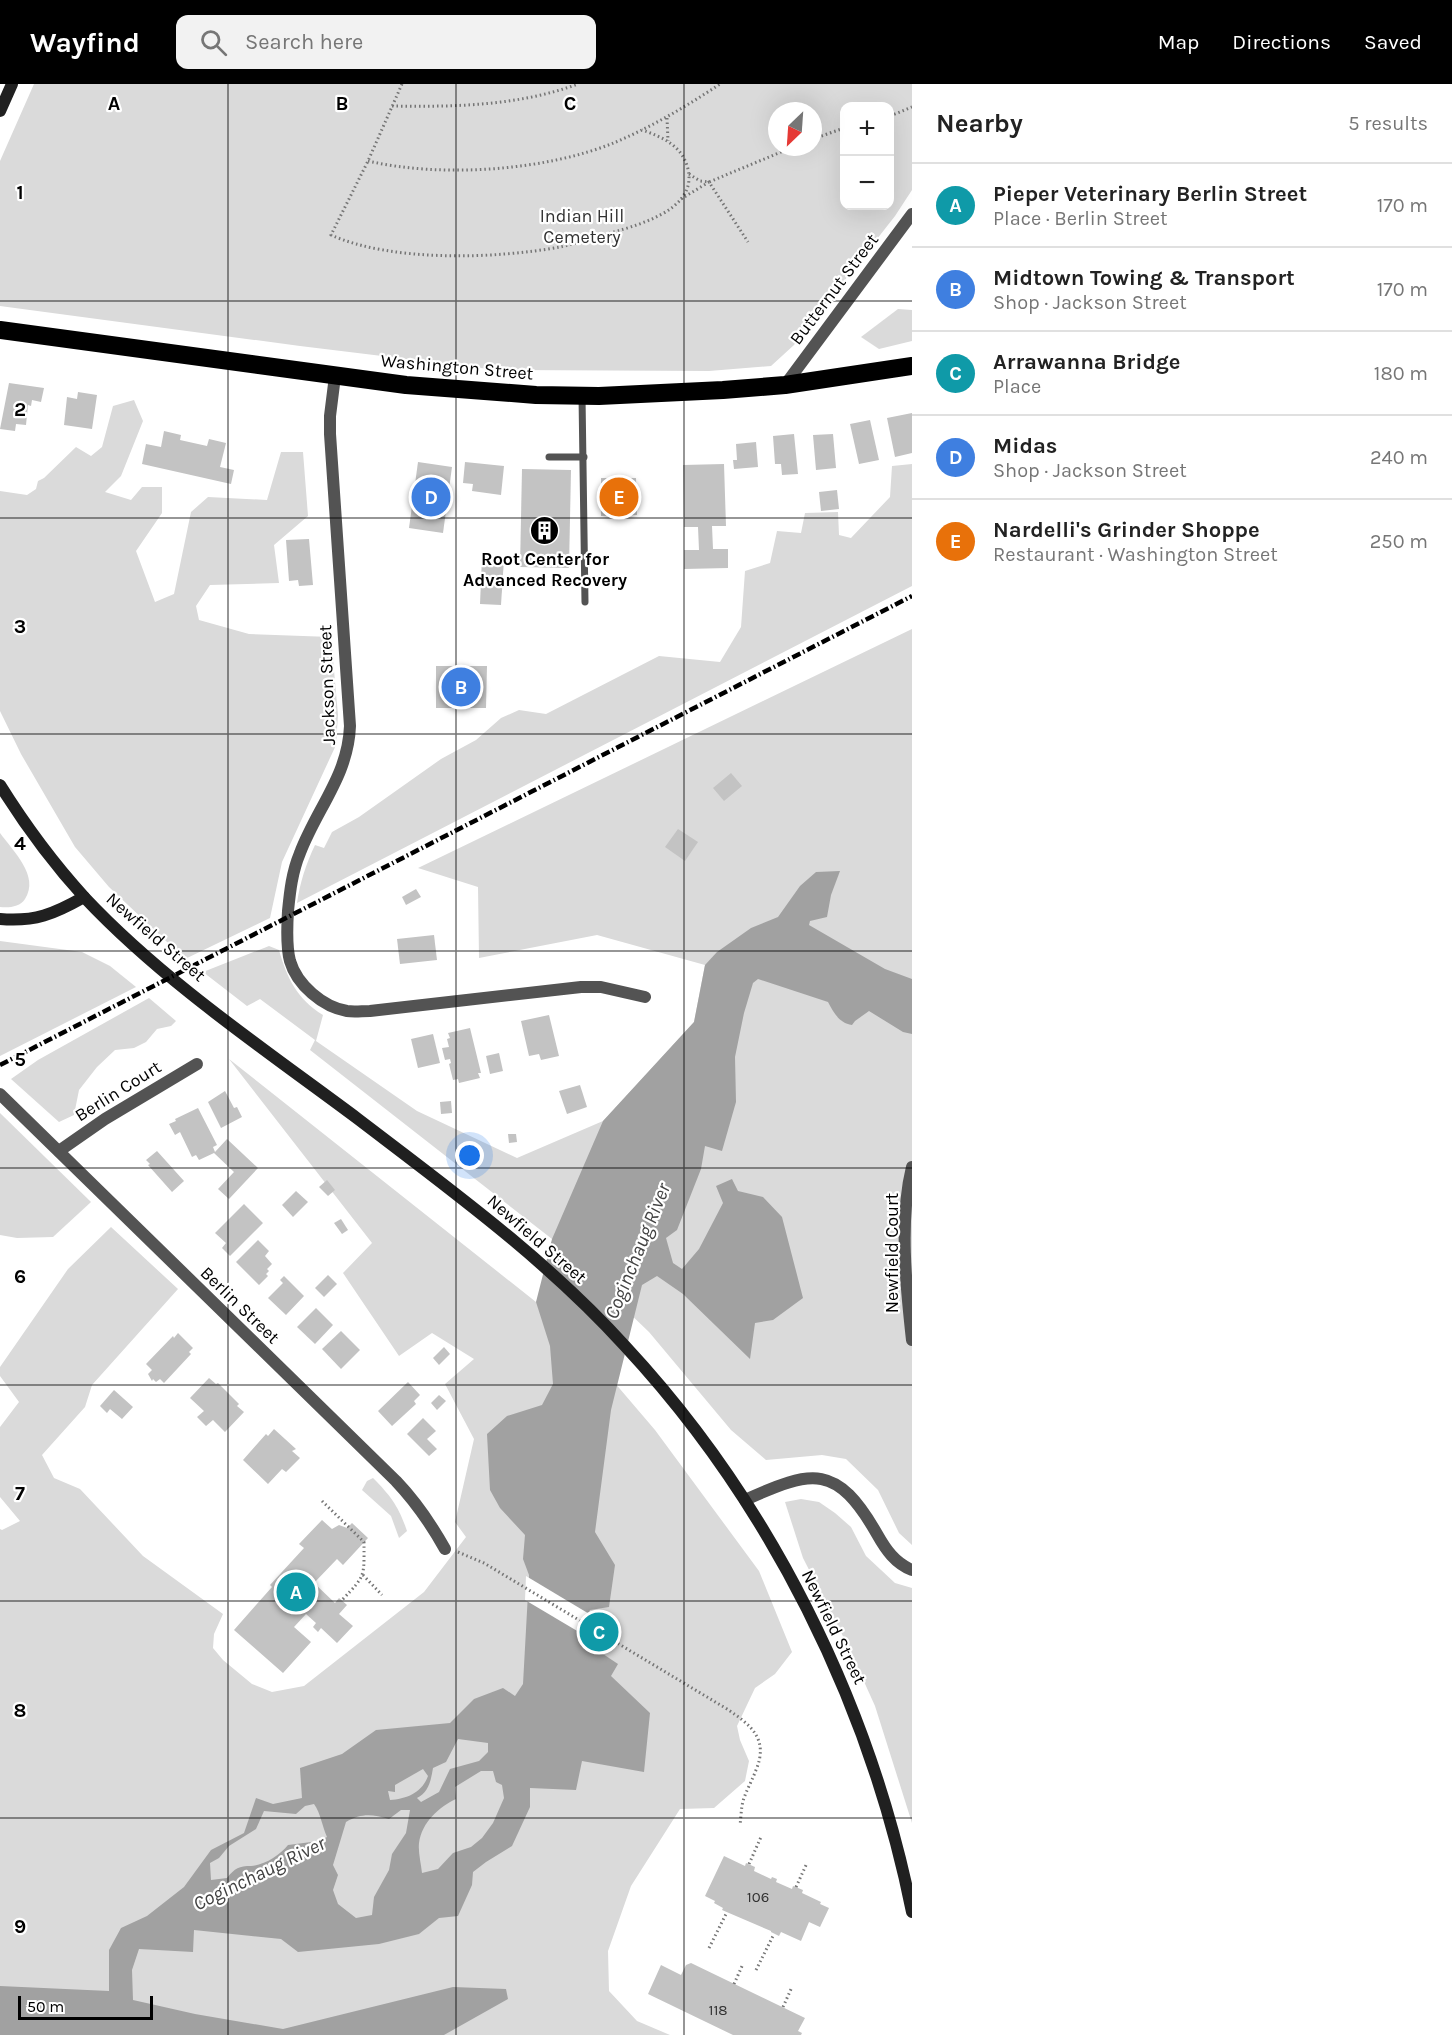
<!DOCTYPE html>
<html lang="en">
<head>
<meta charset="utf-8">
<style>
	:root { --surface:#fff; --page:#f2f2f2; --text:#222; --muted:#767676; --line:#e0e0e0; --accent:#000 }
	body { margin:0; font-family:Karla,sans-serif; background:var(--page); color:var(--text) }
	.controls { position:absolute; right:18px; top:18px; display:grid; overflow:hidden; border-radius:12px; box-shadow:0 6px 24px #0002 }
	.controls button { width:54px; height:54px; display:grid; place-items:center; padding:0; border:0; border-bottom:2px solid var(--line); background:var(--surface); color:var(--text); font:30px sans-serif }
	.compass { position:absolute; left:768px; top:18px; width:54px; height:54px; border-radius:50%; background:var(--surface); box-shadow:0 6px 24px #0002; rotate:205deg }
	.scale { position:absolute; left:18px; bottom:15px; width:135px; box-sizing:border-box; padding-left:6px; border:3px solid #000; border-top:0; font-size:16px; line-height:21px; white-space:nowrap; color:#000; -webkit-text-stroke:4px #fff; paint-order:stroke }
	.you { position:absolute; left:470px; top:1072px; width:21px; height:21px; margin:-15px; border:4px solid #fff; border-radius:50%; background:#1a73e8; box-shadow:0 0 0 9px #1a73e833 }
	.badge { display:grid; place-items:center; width:39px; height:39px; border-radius:50%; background:var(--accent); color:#fff; font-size:20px; font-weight:700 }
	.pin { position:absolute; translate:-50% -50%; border:3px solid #fff; box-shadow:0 2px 6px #0006 }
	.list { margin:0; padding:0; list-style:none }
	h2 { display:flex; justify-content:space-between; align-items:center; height:78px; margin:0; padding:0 24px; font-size:26px }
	h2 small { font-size:20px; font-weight:400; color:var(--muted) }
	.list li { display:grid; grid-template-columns:39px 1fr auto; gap:18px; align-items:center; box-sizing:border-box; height:84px; padding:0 24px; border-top:2px solid var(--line) }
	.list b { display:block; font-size:22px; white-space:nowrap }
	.list p { margin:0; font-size:20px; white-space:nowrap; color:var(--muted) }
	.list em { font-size:20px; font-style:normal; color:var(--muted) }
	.icon { flex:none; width:33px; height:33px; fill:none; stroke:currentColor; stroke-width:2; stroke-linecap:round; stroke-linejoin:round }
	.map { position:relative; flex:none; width:912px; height:1951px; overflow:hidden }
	header { display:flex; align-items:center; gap:36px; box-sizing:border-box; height:84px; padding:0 30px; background:var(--accent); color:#fff }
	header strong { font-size:28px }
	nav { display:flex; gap:33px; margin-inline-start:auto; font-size:21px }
	.search { width:420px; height:54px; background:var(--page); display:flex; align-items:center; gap:15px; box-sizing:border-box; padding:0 21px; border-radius:12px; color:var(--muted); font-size:22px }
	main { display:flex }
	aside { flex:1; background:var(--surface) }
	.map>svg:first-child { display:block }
	.green { fill:#dadada; fill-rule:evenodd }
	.water { fill:#a1a1a1; fill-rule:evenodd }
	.pier { fill:#fff }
	.building { fill:#c3c3c3 }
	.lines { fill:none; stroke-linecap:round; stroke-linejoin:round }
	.path { stroke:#757575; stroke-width:3; stroke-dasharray:1.5 3; stroke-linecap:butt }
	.lane { stroke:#535353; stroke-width:7 }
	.street { stroke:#535353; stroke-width:12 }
	.secondary { stroke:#202020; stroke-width:12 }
	.highway { stroke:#000; stroke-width:18 }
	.rail { stroke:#000; stroke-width:4.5; stroke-dasharray:9 3 1.5 3; stroke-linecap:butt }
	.grid { fill:none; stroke:#000; stroke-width:1.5; stroke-opacity:0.55 }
	.labels { text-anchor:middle; stroke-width:4.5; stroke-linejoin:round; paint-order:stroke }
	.number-label { font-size:15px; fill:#313131 }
	.park-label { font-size:18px; fill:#313131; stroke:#fff }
	.street-label { font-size:18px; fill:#000; stroke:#fff }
	.poi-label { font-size:18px; font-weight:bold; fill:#000; stroke:#fff }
	.water-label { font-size:20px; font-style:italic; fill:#424242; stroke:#fff }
	.grid-label { font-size:20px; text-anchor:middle; font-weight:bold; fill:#000; stroke:#fff; stroke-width:4.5; stroke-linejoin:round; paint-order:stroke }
</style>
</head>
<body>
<header>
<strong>Wayfind</strong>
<div class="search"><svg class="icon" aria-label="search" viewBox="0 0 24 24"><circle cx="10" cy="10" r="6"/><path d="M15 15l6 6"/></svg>Search here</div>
<nav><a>Map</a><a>Directions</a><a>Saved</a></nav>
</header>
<main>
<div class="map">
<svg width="912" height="1951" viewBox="0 0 912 1951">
	<rect width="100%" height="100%" fill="#fff"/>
	<g class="green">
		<path d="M 34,0 L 912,0 L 912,106 L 895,132 L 794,261 L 771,282 L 709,287 L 497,286 L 300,262 L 0,222 L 0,77 ZM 844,22 L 890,22 L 890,122 L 844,122 ZM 777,27 L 813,27 L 813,63 L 777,63 Z"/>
		<polygon points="898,225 912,226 912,257 879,265 861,253"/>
		<polygon points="134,316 143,337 121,392 105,408 131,416 142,403 162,403 162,429 136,467 155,518 174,510 191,428 208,413 267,416 281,368 303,368 308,432 274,461 279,499 210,501 196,522 199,536 249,550 331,553 338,631 336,661 282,778 270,834 185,875 109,803 75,763 21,670 0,627 0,407 27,411 36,405 38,397 44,394 76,363 91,372 102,363 113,322"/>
		<path d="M 912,380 L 912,502 L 297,819 C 300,798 306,780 315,761 L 324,764 L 332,748 L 359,733 L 441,675 L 476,656 L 501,634 L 519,626 L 546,630 L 659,572 L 720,578 L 741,543 L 745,487 L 770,479 L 777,447 L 801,449 L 805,429 L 838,428 L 839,451 L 851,454 L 890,413 L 892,382 Z"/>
		<path d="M 912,545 L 912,1461 L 899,1449 L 878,1406 L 846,1375 L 822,1371 L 766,1376 L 731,1346 L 649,1248 L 552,1155 L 310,966 L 315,956 L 260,915 L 247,922 L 203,888 L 269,862 L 279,866 C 287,894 297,915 323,931 L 316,957 L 417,1027 L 517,1074 L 603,1037 L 694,938 L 705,881 L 597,851 L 479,874 L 478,803 L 418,784 Z"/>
		<path d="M 0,749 C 13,767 40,792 25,815 C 20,823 9,824 0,823 Z"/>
		<polygon points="0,857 82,868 110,882 136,903 0,972"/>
		<polygon points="149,914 176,937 171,942 157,945 146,958 134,964 115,966 97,983 79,1006 74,1031 59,1038 11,995 38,976"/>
		<polygon points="229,975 536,1218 585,1264 655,1346 759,1487 792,1568 775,1590 755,1604 737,1642 740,1656 749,1677 745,1697 714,1724 680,1725 631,1802 608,1867 609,1907 637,1937 670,1951 0,1951 0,1445 2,1446 20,1437 0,1413 0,1343 19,1318 0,1292 0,1283 68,1185 111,1143 178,1205 92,1301 85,1323 42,1371 54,1394 80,1405 143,1472 223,1530 214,1550 213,1564 223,1576 252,1600 272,1608 304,1602 424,1508 466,1453 455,1438 474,1355 445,1300 474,1275 432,1249 399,1272 343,1189 372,1159"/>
		<polygon points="0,1029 91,1118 53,1153 17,1154 0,1151"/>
		<path d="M 373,1394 C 391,1412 399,1423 407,1447 L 399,1454 L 391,1432 L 362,1406 L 367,1397 Z"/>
		<polygon points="801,1415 819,1418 835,1429 851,1443 866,1472 895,1499 912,1504 912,1739 875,1622 848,1562 803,1474 785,1418"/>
	</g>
	<path class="water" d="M 840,787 L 831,811 L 827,833 L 810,837 L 809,841 L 885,885 L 912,895 L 912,950 L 903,948 L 869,927 L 855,937 L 852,941 C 839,939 834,929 828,918 L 758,895 L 753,899 L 744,929 L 735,973 L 736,1018 L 722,1067 L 705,1062 L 701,1085 L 677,1146 L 666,1154 L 673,1179 L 682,1185 L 699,1165 L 723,1119 L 716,1102 L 732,1095 L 738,1107 L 763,1113 L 782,1133 L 803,1214 L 773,1236 L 755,1239 L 750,1275 L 683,1210 L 657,1192 L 642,1201 L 611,1326 L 595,1448 L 615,1481 L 609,1523 L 590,1526 L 579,1554 L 618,1580 L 611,1592 L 650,1629 L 644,1688 L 582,1677 L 576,1706 L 530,1704 L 530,1723 L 512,1762 L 486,1778 L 473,1788 L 472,1801 L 458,1832 L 439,1834 L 419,1850 L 379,1860 L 298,1868 L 281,1855 L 194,1846 L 193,1868 L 139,1865 L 132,1886 L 133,1916 L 195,1930 L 283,1945 L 453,1903 L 506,1905 L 508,1915 L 444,1951 L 0,1951 L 0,1902 L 109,1907 L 109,1866 L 121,1844 L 147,1832 L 184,1803 L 211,1766 L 244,1749 L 256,1714 L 273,1720 L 302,1714 L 300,1684 L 342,1670 L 376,1646 L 450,1639 L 474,1615 L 503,1604 L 515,1612 L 523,1600 L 529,1491 L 523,1475 L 525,1451 L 500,1424 L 490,1406 L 487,1350 L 507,1332 L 542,1321 L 553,1300 L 550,1262 L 536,1218 L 552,1155 L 603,1037 L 694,938 L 705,881 L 717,868 L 751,844 L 778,833 L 800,802 L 816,788 ZM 458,1655 L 488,1659 L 488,1668 L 479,1677 L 450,1685 L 439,1708 L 421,1718 L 417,1714 C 429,1708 431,1696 433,1684 L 446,1678 ZM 423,1685 L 428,1692 C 422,1709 406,1715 390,1716 L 388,1707 L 395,1708 L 395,1701 ZM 481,1687 L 493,1687 L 496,1698 L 502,1701 L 504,1714 L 493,1739 L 482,1754 L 471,1763 L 453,1769 L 438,1785 L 422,1789 C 421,1779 418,1768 419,1759 C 422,1738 439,1723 456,1715 L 455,1703 ZM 314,1720 C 321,1730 322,1742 327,1753 L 319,1757 L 288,1761 C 280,1771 265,1781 251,1782 C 239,1782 235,1784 227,1794 L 211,1796 L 210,1779 L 219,1774 L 229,1762 L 256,1745 L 264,1727 L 296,1730 L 305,1722 ZM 401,1726 L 410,1726 L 406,1749 L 392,1770 L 389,1786 L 374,1813 L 372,1831 L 356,1834 L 338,1820 L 333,1806 L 338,1791 L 333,1781 L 346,1738 C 361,1729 372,1730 389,1735 Z"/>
	<polygon class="pier" points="526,1492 591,1531 584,1551 525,1516"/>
	<g class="building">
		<polygon points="9,299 44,304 41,318 32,316 31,322 28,321 26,341 16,340 15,347 0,345"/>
		<polygon points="78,308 97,311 92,345 64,341 67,313 77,315"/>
		<polygon points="912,329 912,369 895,373 887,334"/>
		<polygon points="870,336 879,376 859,380 850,340"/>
		<polygon points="164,347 181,351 180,356 207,362 209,355 226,359 220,383 234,386 231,400 142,380 146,360 161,363"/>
		<polygon points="794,350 798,390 782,391 781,380 775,380 773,352"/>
		<polygon points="833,350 836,384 816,386 813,351"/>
		<polygon points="756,358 758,383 734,385 733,376 737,376 736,360"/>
		<polygon points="418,378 452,383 443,449 409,444"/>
		<polygon points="465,378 504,382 501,411 472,407 473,400 463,399"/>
		<polygon points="724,380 726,442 712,442 713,465 728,465 728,484 684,485 684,466 699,466 698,443 684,443 683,381"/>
		<polygon points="522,385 571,386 569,484 520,483"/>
		<polygon points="601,394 636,394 637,431 601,432"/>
		<polygon points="837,406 839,425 821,427 819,408"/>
		<polygon points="309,455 313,501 299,502 298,496 289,497 286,456"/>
		<polygon points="482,473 504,475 501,521 480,520"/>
		<polygon points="436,582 487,582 486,624 436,624"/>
		<polygon points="731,689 742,702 724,717 713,704"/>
		<polygon points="678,745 698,758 685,777 665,763"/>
		<polygon points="416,805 421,813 406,821 402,813"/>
		<polygon points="434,851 437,876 400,880 397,855"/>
		<polygon points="549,931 559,972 541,976 539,970 529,972 521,937"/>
		<polygon points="470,944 481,989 478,989 480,994 459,999 458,995 453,996 449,980 451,979 450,975 445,976 442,964 449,963 447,955 450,954 448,949"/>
		<polygon points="433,950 440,979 418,984 411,955"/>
		<polygon points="499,969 503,987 490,990 486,972"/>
		<polygon points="580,1001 587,1023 567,1030 559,1007"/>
		<polygon points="225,1007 234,1024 237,1023 242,1033 221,1044 208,1018"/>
		<polygon points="451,1017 452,1029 441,1030 440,1018"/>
		<polygon points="198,1024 217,1061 213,1063 215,1068 227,1055 258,1084 229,1115 218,1105 234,1088 214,1069 199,1076 196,1071 192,1073 180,1048 175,1051 169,1040 176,1037 175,1035"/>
		<polygon points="508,1050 516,1050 517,1058 509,1059"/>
		<polygon points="157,1067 184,1097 172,1108 148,1081 150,1080 146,1076"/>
		<polygon points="327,1096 335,1106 328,1112 319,1103"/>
		<polygon points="296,1107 308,1118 293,1133 282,1121"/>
		<polygon points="244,1120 263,1139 230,1172 222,1164 226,1159 215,1149"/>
		<polygon points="341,1135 348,1146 342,1150 334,1139"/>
		<polygon points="258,1156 269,1167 265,1172 272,1180 267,1185 269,1187 266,1190 268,1192 259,1201 236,1178"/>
		<polygon points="328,1191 337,1200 324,1213 315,1204"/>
		<polygon points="284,1192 304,1212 286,1231 268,1214 283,1199 280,1196"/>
		<polygon points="316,1224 333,1241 315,1260 297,1243"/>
		<polygon points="341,1247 360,1266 341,1285 322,1265"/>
		<polygon points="178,1249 193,1264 189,1268 191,1270 164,1299 160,1295 156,1298 153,1295 152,1297 148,1290 152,1286 146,1280 173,1252 174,1254"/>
		<polygon points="444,1263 450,1270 439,1281 433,1274"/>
		<polygon points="209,1294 216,1300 218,1299 239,1320 237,1322 244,1328 225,1348 213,1336 206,1342 197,1333 204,1327 190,1314"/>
		<polygon points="408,1298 420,1311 414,1317 416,1320 392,1342 378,1327"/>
		<polygon points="114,1306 133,1323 122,1335 110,1325 107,1329 100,1322"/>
		<polygon points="439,1311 446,1317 437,1326 431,1319"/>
		<polygon points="423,1334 436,1347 427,1355 437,1365 429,1372 407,1350"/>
		<polygon points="274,1345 296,1365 292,1367 300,1374 286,1388 282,1385 268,1400 243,1376 266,1350 268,1352"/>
		<polygon points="322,1436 332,1445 339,1441 347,1444 352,1439 368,1454 343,1481 337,1475 314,1499 335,1519 339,1514 347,1521 339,1530 353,1542 337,1559 321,1544 318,1548 313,1543 316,1539 306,1530 294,1543 311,1558 283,1589 234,1546 272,1503 270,1501 304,1464 299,1460"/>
		<polygon points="724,1772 745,1782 746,1779 755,1783 754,1787 771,1795 772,1793 777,1795 776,1798 792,1805 793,1802 803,1806 802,1809 821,1818 820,1820 829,1824 820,1843 809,1838 801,1857 781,1848 779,1852 771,1848 771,1847 722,1826 723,1824 714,1819 715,1817 705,1812"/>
		<polygon points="691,1879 805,1934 798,1947 802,1949 801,1951 733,1951 648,1910 661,1881 681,1891 686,1881"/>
	</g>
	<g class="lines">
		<g class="path">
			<path d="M 402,0 L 368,77 L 331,151 C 391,178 495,175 560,163 C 574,160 589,155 604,151 C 633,142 698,128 688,85 C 682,61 662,53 642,46"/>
			<path d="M 392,22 C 455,23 518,22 578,0"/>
			<polyline points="890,32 912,23"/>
			<polyline points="667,34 668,57"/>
			<polyline points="813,55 844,44"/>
			<path d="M 368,77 C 442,94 546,87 616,58 C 653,42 687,22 720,0"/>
			<polyline points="689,90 700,97 709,98 793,63"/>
			<polyline points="681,115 709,98 748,158"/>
			<path d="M 322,1417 L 364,1458 C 364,1493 366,1491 342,1516"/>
			<path d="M 458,1468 L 484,1479 L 727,1625 C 751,1641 769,1655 756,1686 C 752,1697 746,1707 743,1717 C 741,1725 741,1734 740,1741"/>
			<polyline points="363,1491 382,1511"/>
			<polyline points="749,1780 761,1753"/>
			<polyline points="796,1803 807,1779"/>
			<polyline points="709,1864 727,1828"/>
			<polyline points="756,1886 774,1850"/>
			<polyline points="734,1900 743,1880"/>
			<polyline points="783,1923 792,1903"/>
		</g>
		<g class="lane">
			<polyline points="582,312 585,518"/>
			<polyline points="549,373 584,373"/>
		</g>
		<g class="street">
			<path d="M 335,292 L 330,332 L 330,350 L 350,642 C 348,692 317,724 300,769 C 292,788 290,807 288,827 C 287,843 286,862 290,877 C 297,901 323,923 347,927 C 354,928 362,927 370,927 L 581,903 L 601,903 L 645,913"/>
			<polyline points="785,301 912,130"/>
			<path d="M 0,1010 L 396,1397 C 416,1418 431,1440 445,1465"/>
			<polyline points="59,1067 105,1035 197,980"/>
			<path d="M 912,1083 C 899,1136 906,1202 912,1256"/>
			<path d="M 745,1416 C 813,1385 837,1380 877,1450 C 886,1466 895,1479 912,1486"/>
		</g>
		<g class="secondary">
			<polyline points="0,27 12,0"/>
			<path d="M 0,701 C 25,741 53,779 85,814 C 163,897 267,967 358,1035 C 451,1106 546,1175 625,1262 C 770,1418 870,1619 912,1828"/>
			<path d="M 0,835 C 35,838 54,830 84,813"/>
		</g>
		<polyline class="highway" points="0,246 406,301 536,311 599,312 723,306 785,301 912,282"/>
		<polyline class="rail" points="0,981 912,512"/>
	</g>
	<path class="grid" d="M 228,0 L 228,1951M 456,0 L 456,1951M 684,0 L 684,1951M 0,217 L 912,217M 0,434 L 912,434M 0,650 L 912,650M 0,867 L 912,867M 0,1084 L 912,1084M 0,1301 L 912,1301M 0,1517 L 912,1517M 0,1734 L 912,1734"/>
	<defs>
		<symbol id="building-disc" viewBox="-11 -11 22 22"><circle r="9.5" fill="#000" stroke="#fff"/><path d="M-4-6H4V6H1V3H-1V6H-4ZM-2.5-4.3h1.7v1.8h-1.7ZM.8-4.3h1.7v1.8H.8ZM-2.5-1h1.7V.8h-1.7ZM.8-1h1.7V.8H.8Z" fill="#fff"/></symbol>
	</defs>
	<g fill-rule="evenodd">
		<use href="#building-disc" x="528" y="430" width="33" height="33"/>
	</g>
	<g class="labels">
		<g class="number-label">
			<text x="758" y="1818">106</text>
			<text x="718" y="1931">118</text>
		</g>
		<g class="park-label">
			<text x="582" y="138">Indian Hill<tspan x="582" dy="21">Cemetery</tspan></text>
		</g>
		<g class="street-label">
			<text transform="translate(834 205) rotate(-53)" y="6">Butternut Street</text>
			<text transform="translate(457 283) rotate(5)" y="6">Washington Street</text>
			<text transform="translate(327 601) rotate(-92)" y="6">Jackson Street</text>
			<text transform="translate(156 853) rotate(41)" y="6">Newfield Street</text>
			<text transform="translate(118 1007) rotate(-32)" y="6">Berlin Court</text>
			<text transform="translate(537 1155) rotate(41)" y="6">Newfield Street</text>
			<text transform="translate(892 1169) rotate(-90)" y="6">Newfield Court</text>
			<text transform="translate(240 1221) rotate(44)" y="6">Berlin Street</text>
			<text transform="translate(834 1543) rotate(64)" y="6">Newfield Street</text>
		</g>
		<g class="poi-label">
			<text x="545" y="481">Root Center for<tspan x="545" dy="21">Advanced Recovery</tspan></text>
		</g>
		<g class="water-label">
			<text transform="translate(637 1167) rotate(-68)" y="7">Coginchaug River</text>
			<text transform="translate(259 1789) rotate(-26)" y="7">Coginchaug River</text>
		</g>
	</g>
	<g class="grid-label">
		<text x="114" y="26">A</text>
		<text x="342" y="26">B</text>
		<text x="570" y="26">C</text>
		<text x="20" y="115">1</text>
		<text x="20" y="332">2</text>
		<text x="20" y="549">3</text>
		<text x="20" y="766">4</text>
		<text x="20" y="982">5</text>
		<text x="20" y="1199">6</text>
		<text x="20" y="1416">7</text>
		<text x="20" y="1633">8</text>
		<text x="20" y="1849">9</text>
	</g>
</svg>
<div class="controls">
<button>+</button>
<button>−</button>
</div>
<svg class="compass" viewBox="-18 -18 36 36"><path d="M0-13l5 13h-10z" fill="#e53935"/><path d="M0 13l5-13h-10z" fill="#767676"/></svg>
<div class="scale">50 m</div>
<div class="you"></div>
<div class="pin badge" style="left:296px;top:1508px;background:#0f9aa8">A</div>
<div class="pin badge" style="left:461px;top:603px;background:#3f7fe0">B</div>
<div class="pin badge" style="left:599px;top:1548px;background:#0f9aa8">C</div>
<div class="pin badge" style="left:431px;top:413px;background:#3f7fe0">D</div>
<div class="pin badge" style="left:619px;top:413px;background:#e8710a">E</div>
</div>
<aside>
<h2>Nearby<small>5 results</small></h2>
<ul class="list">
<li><span class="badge" style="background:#0f9aa8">A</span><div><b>Pieper Veterinary Berlin Street</b><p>Place · Berlin Street</p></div><em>170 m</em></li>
<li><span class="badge" style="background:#3f7fe0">B</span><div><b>Midtown Towing &amp; Transport</b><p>Shop · Jackson Street</p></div><em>170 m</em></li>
<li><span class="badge" style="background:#0f9aa8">C</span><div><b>Arrawanna Bridge</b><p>Place</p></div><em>180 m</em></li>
<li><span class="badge" style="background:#3f7fe0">D</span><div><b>Midas</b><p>Shop · Jackson Street</p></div><em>240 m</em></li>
<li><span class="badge" style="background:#e8710a">E</span><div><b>Nardelli's Grinder Shoppe</b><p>Restaurant · Washington Street</p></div><em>250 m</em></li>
</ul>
</aside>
</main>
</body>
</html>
